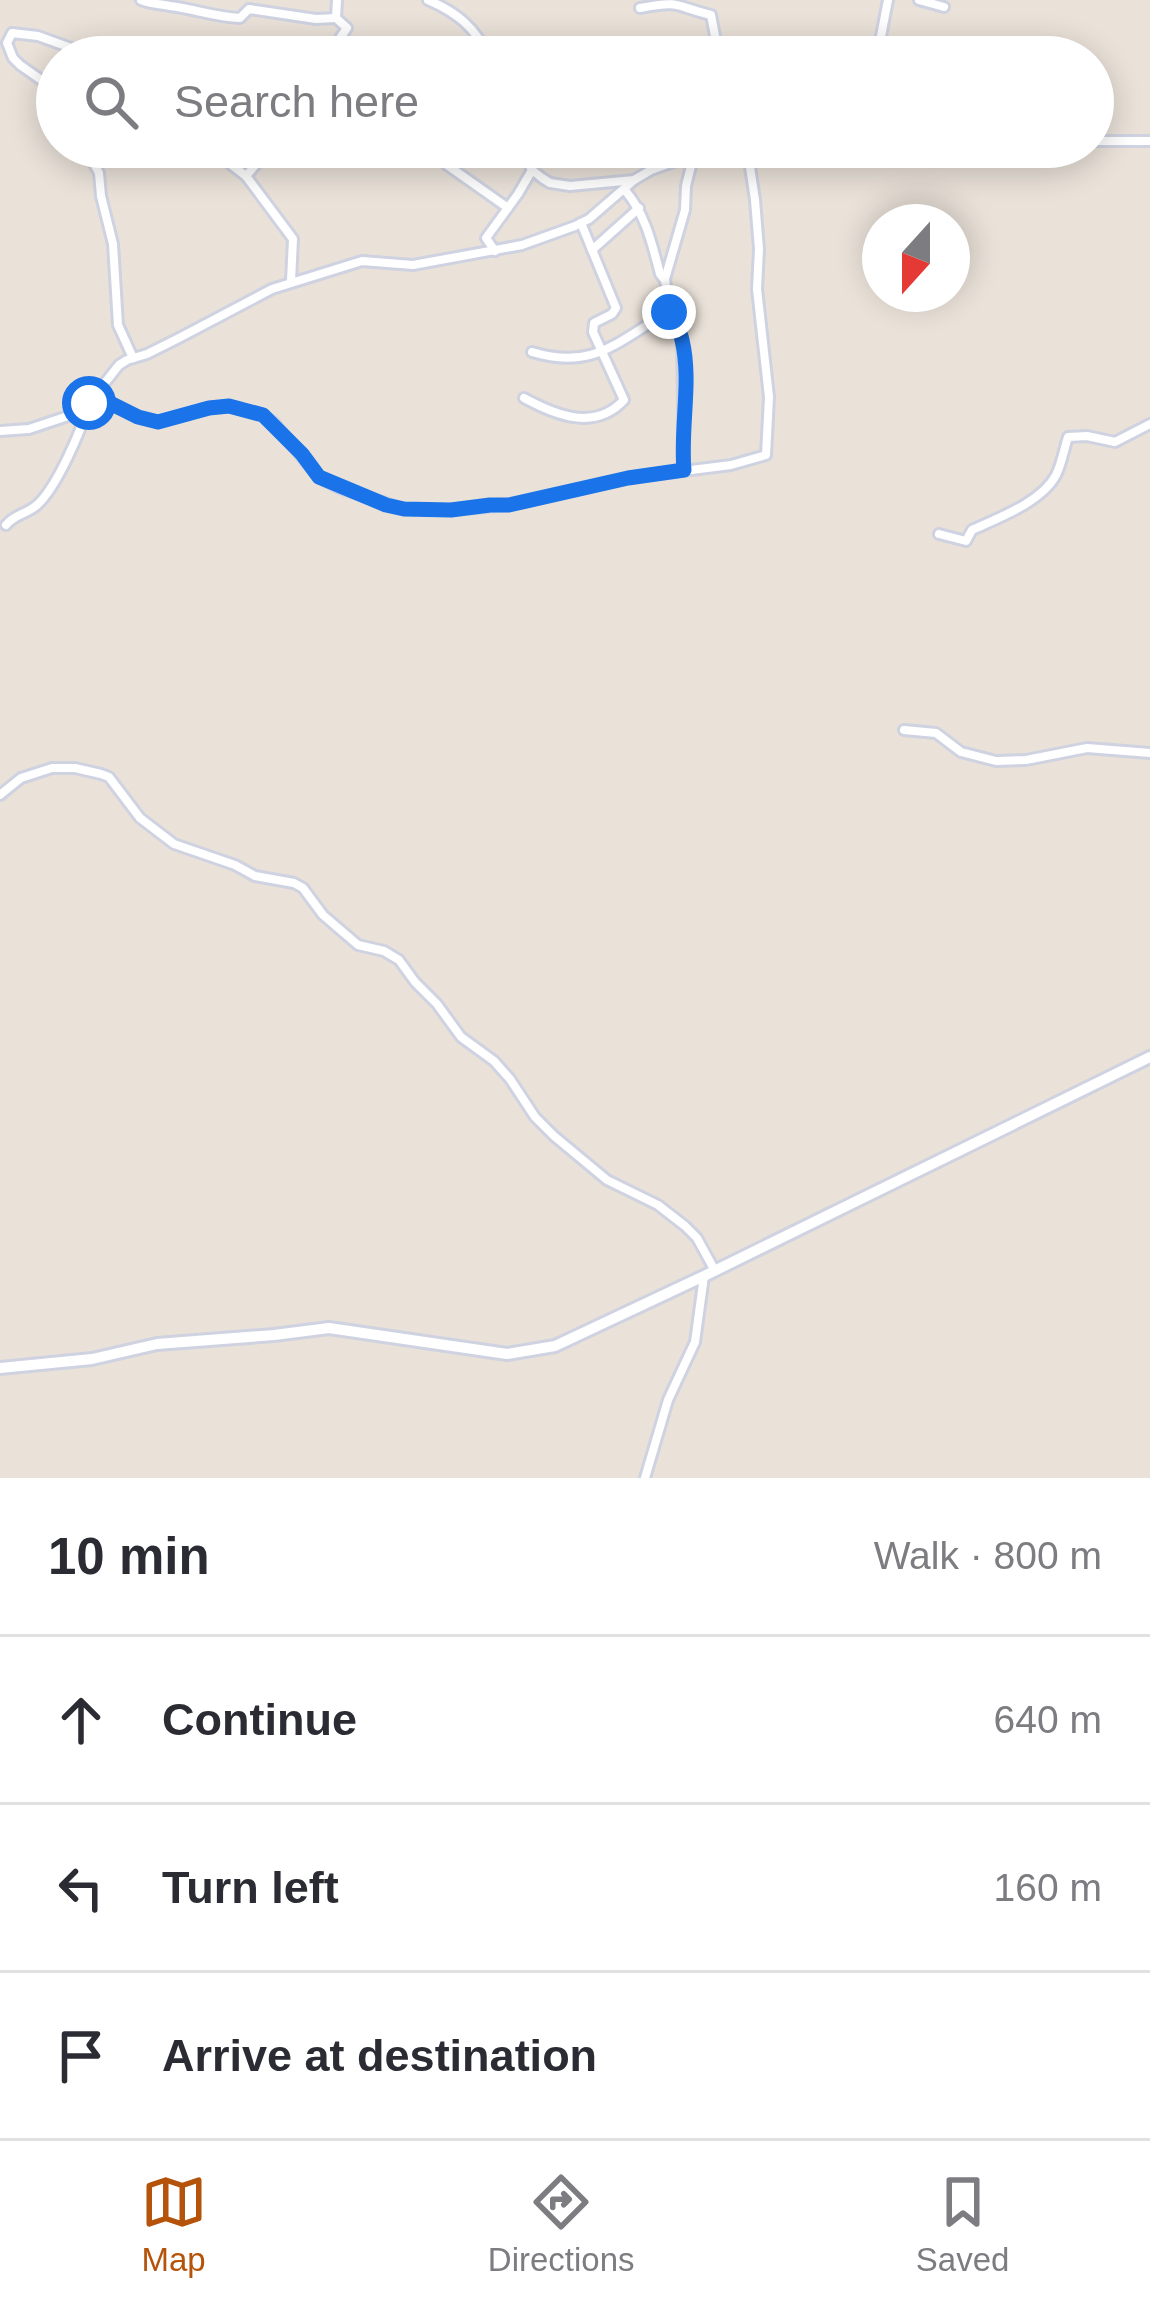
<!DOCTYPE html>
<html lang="en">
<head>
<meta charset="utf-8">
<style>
	:root { --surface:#fff; --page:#f2f2f3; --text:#2b2b33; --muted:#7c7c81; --line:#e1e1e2; --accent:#b45309 }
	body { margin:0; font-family:Helvetica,sans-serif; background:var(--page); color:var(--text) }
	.compass { position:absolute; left:862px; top:204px; width:108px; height:108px; border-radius:50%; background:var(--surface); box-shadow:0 6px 30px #0003; rotate:201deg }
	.stop { position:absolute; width:36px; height:36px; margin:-27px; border:9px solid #1a73e8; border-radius:50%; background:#fff }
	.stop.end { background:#1a73e8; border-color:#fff; box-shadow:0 3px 12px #0008 }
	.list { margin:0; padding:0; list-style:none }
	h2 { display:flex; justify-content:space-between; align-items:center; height:156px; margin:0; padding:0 48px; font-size:51px }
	h2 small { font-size:39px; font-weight:400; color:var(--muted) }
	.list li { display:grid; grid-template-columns:78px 1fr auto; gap:36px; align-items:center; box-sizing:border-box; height:168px; padding:0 48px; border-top:3px solid var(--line) }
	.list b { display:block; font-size:45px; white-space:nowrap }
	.list em { font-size:39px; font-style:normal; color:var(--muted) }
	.icon { flex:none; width:66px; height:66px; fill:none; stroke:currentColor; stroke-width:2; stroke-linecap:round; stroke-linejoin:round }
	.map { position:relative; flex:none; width:1150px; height:1478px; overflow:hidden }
	.search { position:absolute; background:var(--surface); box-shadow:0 6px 30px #0003; left:36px; right:36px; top:36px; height:132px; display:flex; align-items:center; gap:30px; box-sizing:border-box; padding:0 42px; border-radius:66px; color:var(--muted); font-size:45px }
	.sheet { height:660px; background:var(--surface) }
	nav { display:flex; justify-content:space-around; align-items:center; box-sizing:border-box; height:168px; border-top:3px solid var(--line); background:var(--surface); font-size:33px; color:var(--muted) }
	nav a { display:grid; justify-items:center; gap:6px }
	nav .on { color:var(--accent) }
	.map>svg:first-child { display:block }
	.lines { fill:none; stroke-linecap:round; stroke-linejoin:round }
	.street-casing { stroke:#cfd2e0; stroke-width:14 }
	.secondary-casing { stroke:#cfd2e0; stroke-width:16 }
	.street { stroke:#fff; stroke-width:8 }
	.secondary { stroke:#fff; stroke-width:10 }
	.route { stroke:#1a73e8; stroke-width:15 }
</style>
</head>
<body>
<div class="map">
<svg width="1150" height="1478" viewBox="0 0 1150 1478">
	<rect width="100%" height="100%" fill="#eae2d9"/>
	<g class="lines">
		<defs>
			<g id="street">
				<path d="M 141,0 C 151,4 159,4 170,6 C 194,9 215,17 240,18 L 249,9 L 316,19 L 336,18"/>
				<path d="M 428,0 C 456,12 477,28 488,57"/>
				<polyline points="919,0 944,7"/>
				<path d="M 640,8 C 682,0 674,6 711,15 L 719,57"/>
				<polyline points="327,57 347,28 336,18 337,0"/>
				<polyline points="877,57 888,0"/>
				<polyline points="57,91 20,65 13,58 7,43 12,33 38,36 96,57"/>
				<polyline points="1093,141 1150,141"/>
				<polyline points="85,147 99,173 101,196 113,244 118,325 133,358"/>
				<polyline points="215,147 229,163 246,176 293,239 291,281"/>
				<polyline points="428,147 447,165 508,208"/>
				<polyline points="521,147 532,170 542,178 550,183 570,186 634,180 651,170 716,147"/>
				<polyline points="246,176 271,147"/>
				<path d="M 624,189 C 645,213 652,243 660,274 L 664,279"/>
				<polyline points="592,250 639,208"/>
				<polyline points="495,251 486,238 518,194 532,170"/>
				<path d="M 532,352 C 595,371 618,340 669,312"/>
				<polyline points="96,396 138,417 158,422 209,408 229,406 263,415 274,423 319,477 340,488 403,509 451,510 509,505 628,478 731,465 766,455 769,397 757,289 759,249 755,200 747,147"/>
				<path d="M 524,398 C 557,416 595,431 624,400 L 593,332 L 594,323 L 612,314 L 616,308 L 581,223"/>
				<polyline points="0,431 29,429 65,417 89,403 119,365 127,360 147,354 179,338 272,289 362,261 413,265 522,245 575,226 589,219 634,180"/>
				<polyline points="684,470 682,338 669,312 665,279 685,210 686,186 694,154"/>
				<path d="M 6,525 C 15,514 27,514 37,505 C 57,487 82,429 89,403"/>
				<path d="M 939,534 L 966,541 L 972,530 C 998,518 1042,502 1056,475 C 1062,463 1064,449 1068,437 L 1087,436 L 1115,442 L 1150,424"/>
				<polyline points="904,730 936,733 961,752 996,761 1026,760 1087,748 1150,753"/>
				<polyline points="0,795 21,778 52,768 75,768 101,774 109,777 140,818 174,844 235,865 255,876 294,883 303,888 323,915 358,945 384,951 399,960 415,982 437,1004 461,1037 494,1061 510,1079 535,1117 554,1136 607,1180 658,1205 685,1226 697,1238 715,1271"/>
				<polyline points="645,1478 668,1400 695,1342 704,1276"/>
			</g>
			<polyline id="secondary" points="0,1368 92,1359 157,1344 274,1335 329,1328 507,1354 555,1346 704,1276 1150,1057"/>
		</defs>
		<use href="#street" class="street-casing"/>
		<use href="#secondary" class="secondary-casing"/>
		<use href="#street" class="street"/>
		<use href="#secondary" class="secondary"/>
	</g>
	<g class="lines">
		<path class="route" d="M 89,403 L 96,396 L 138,417 L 158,422 L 209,408 L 229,406 L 263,415 L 302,454 L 319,477 L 386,505 L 404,509 L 451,510 L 490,505 L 509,505 L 628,478 L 684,470 C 680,428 692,381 682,340 C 680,330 673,321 669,312"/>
	</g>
</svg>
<svg class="compass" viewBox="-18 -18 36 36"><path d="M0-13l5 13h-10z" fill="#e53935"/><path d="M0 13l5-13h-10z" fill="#7c7c81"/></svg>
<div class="stop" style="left:89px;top:403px"></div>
<div class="stop end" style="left:669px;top:312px"></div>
<div class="search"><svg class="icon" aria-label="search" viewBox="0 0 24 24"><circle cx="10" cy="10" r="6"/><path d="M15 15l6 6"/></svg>Search here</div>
</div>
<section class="sheet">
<h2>10 min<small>Walk · 800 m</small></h2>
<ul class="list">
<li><svg class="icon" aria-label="ahead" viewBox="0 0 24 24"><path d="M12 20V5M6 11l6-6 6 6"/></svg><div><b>Continue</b></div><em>640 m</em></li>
<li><svg class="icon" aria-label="left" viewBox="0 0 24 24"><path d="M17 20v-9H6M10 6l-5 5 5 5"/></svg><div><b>Turn left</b></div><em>160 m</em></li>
<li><svg class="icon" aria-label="arrive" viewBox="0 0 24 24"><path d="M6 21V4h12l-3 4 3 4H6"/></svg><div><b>Arrive at destination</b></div></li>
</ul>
</section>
<nav>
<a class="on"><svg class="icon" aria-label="map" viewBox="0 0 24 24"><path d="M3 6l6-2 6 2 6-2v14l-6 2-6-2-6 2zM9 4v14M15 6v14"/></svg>Map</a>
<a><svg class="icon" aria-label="directions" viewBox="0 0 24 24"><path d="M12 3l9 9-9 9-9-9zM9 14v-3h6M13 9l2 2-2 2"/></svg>Directions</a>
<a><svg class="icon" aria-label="saved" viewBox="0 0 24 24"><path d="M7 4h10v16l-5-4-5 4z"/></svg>Saved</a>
</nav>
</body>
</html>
